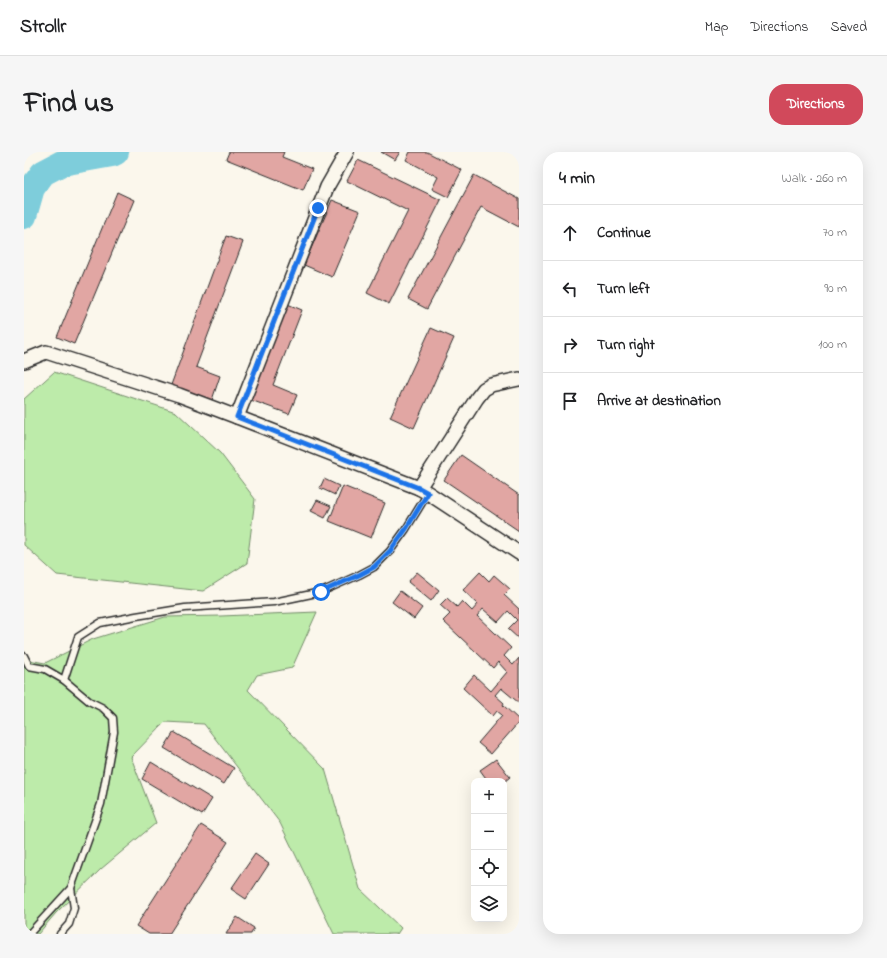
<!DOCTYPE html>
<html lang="en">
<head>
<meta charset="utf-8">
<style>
	:root { --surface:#fff; --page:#f6f6f6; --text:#202124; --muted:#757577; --line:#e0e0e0; --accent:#d1495b }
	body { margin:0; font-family:"Indie Flower",sans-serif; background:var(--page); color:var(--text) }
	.controls { position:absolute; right:12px; bottom:12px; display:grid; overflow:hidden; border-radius:8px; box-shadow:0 4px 16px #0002 }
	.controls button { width:36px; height:36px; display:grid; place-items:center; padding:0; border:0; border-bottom:1px solid var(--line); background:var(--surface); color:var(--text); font:20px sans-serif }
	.stop { position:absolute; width:12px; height:12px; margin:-9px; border:3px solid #1a73e8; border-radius:50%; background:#fff }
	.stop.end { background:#1a73e8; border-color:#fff; box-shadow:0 1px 4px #0008 }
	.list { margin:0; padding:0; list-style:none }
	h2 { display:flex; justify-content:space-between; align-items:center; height:52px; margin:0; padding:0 16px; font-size:17px }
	h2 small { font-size:13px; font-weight:400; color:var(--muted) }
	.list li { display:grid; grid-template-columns:26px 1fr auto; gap:12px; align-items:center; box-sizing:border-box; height:56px; padding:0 16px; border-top:1px solid var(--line) }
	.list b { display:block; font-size:15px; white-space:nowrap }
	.list em { font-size:13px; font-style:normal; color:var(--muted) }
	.icon { flex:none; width:22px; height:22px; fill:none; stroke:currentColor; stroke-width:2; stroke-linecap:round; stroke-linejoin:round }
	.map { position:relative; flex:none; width:495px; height:782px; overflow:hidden; border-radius:16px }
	header { display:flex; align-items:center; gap:24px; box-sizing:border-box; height:56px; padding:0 20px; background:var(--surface); border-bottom:1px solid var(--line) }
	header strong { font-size:19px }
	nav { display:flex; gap:22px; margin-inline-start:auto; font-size:14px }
	.intro { display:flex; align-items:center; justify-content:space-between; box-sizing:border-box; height:96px; padding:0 24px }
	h1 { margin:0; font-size:28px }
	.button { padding:10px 18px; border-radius:16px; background:var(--accent); color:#fff; font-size:14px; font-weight:700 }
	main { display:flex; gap:24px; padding:0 24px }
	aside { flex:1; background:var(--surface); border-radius:16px; box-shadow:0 4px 16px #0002 }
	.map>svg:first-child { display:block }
	.green { fill:#bdebaa; stroke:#748b6a }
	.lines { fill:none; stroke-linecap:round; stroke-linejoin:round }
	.river { stroke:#7ecddb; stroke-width:26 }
	.building { fill:#e1a6a3; stroke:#2b2b2b }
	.service-casing { stroke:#2b2b2b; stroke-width:9 }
	.minor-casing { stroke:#2b2b2b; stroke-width:16 }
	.service { stroke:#fbf7ec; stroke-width:6 }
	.minor { stroke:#fbf7ec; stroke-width:13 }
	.route { stroke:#1a73e8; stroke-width:5 }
</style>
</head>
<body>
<header>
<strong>Strollr</strong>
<nav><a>Map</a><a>Directions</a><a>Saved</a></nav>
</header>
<div class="intro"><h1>Find us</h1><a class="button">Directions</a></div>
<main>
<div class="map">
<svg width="495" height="782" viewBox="0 0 495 782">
	<rect width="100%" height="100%" fill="#fbf7ec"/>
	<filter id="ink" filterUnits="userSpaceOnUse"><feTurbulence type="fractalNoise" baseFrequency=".025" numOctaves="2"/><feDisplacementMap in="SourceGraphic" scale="8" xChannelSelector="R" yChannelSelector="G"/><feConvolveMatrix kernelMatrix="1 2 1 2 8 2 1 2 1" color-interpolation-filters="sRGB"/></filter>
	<g filter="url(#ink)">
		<g class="green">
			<polygon points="30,220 152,260 196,301 231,347 223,411 179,439 33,423 0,393 0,247"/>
			<polygon points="293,460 268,516 233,523 224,538 301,617 336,737 377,776 373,782 310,782 256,671 180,572 141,570 107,605 132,671 77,717 32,761 14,782 0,782 0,507 21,511 69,487 141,465 197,464"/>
		</g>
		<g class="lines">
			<polyline class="river" points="0,64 8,36 19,21 38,11 88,2 92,0"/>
		</g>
		<g class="building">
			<polygon points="205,0 260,0 258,5 288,17 279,38 202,7"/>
			<polygon points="357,0 376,0 371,8"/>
			<polygon points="386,0 403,0 438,18 424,45 408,37 414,25 382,8"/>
			<polygon points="334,8 417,48 365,152 343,141 384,59 323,29"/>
			<polygon points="450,23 495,47 495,75 457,55 403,157 384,147"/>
			<polygon points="93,40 110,48 50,192 33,185"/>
			<polygon points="308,48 336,59 308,125 280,113"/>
			<polygon points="202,84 219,90 172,215 196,224 188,248 147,233"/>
			<polygon points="261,151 278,158 249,233 273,243 265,262 224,247"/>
			<polygon points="407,176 430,186 390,276 366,265"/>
			<polygon points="437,303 495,343 495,379 420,328"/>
			<polygon points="300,327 315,334 311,343 296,336"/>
			<polygon points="319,334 361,351 347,386 305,369"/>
			<polygon points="293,348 307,354 301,366 287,359"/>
			<polygon points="393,420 415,438 407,449 384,430"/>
			<polygon points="456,420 465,429 470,423 486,437 480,443 495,457 495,487 484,477 493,468 484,459 474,470 459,457 453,464 487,496 480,504 489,513 495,506 495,551 477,536 471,543 480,551 479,553 495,568 495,570 467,602 454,591 478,563 473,559 469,564 439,536 450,523 467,539 483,520 474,510 469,516 419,469 426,462 416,453 423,446 433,455 438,449 448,459 454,452 439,438"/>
			<polygon points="376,439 398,456 390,467 368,450"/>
			<polygon points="150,580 210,616 200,632 140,596"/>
			<polygon points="472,607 486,625 480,630 480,629 464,629 456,618"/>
			<polygon points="127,610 188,647 178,663 118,627"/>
			<polygon points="177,673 204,690 145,782 125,782 112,774"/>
			<polygon points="231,702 245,712 222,747 207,737"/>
			<polygon points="213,765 230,776 227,782 202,782"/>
		</g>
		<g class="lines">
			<defs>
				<g id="service">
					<polyline points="0,504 5,514 21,517 40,528 65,549 79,556 89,566 90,580 77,652 47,736 50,756 45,772 36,782"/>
					<polyline points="40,528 54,485 76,471 112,464 161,456 250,450 297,440 335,423 350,415 366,399 382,377 404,341"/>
					<polyline points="5,782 47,736"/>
				</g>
				<g id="minor">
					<polyline points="323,0 303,35 213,265 395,336 404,341 495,401"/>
					<polyline points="0,209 22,200 155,243 213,265"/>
					<polyline points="395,336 453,246 460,237 467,233 495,227"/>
				</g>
			</defs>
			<use href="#service" class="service-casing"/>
			<use href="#minor" class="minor-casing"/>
			<use href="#service" class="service"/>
			<use href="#minor" class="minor"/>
		</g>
	</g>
	<g class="lines" filter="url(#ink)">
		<polyline class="route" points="294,56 213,265 395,336 404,341 382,377 366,399 350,415 335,423 297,440"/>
	</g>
</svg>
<div class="controls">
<button>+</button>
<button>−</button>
<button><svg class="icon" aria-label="locate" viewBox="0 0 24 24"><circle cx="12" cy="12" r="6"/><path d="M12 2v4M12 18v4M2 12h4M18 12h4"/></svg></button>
<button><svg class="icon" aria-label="layers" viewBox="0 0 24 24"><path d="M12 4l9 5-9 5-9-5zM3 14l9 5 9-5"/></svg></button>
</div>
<div class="stop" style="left:297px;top:440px"></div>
<div class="stop end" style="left:294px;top:56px"></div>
</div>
<aside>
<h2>4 min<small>Walk · 260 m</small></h2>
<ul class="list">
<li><svg class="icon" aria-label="ahead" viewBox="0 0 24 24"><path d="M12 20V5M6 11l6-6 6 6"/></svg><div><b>Continue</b></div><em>70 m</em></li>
<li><svg class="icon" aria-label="left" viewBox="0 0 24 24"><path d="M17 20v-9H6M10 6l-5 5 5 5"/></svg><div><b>Turn left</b></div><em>90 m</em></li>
<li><svg class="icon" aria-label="right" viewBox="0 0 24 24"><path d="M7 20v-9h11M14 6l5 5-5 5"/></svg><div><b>Turn right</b></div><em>100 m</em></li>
<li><svg class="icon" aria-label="arrive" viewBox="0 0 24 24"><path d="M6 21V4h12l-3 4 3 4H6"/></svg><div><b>Arrive at destination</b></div></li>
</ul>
</aside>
</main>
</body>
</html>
